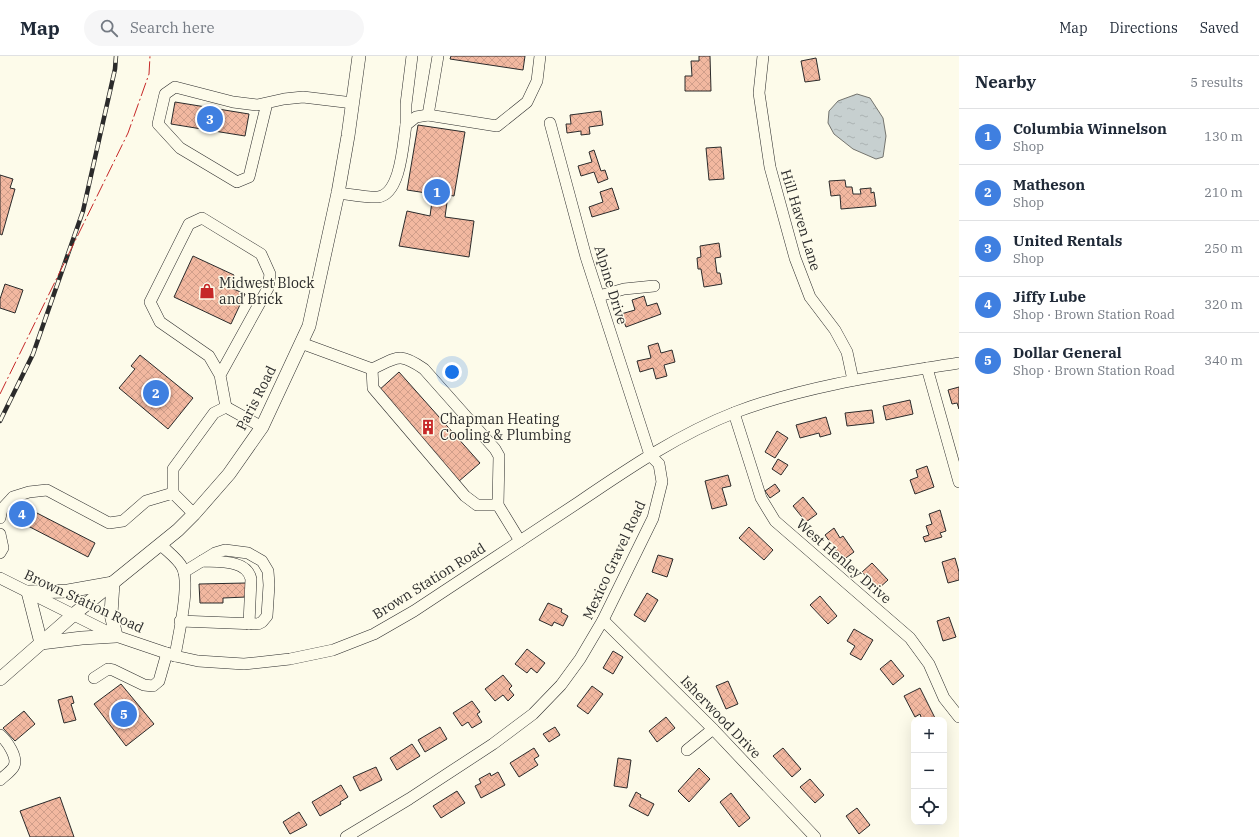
<!DOCTYPE html>
<html lang="en">
<head>
<meta charset="utf-8">
<style>
	:root { --surface:#fff; --page:#f6f6f7; --text:#1f2937; --muted:#747a83; --line:#e0e1e3; --accent:#0b8043 }
	body { margin:0; font-family:"IBM Plex Serif",serif; background:var(--page); color:var(--text) }
	.controls { position:absolute; right:12px; bottom:12px; display:grid; overflow:hidden; border-radius:8px; box-shadow:0 4px 16px #0002 }
	.controls button { width:36px; height:36px; display:grid; place-items:center; padding:0; border:0; border-bottom:1px solid var(--line); background:var(--surface); color:var(--text); font:20px sans-serif }
	.you { position:absolute; left:452px; top:316px; width:14px; height:14px; margin:-10px; border:3px solid #fff; border-radius:50%; background:#1a73e8; box-shadow:0 0 0 6px #1a73e833 }
	.badge { display:grid; place-items:center; width:26px; height:26px; border-radius:50%; background:var(--accent); color:#fff; font-size:13px; font-weight:700 }
	.pin { position:absolute; translate:-50% -50%; border:2px solid #fff; box-shadow:0 1px 4px #0006 }
	.list { margin:0; padding:0; list-style:none }
	h2 { display:flex; justify-content:space-between; align-items:center; height:52px; margin:0; padding:0 16px; font-size:17px }
	h2 small { font-size:13px; font-weight:400; color:var(--muted) }
	.list li { display:grid; grid-template-columns:26px 1fr auto; gap:12px; align-items:center; box-sizing:border-box; height:56px; padding:0 16px; border-top:1px solid var(--line) }
	.list b { display:block; font-size:15px; white-space:nowrap }
	.list p { margin:0; font-size:13px; white-space:nowrap; color:var(--muted) }
	.list em { font-size:13px; font-style:normal; color:var(--muted) }
	.icon { flex:none; width:22px; height:22px; fill:none; stroke:currentColor; stroke-width:2; stroke-linecap:round; stroke-linejoin:round }
	.map { position:relative; flex:none; width:959px; height:781px; overflow:hidden }
	header { display:flex; align-items:center; gap:24px; box-sizing:border-box; height:56px; padding:0 20px; background:var(--surface); border-bottom:1px solid var(--line) }
	header strong { font-size:19px }
	nav { display:flex; gap:22px; margin-inline-start:auto; font-size:14px }
	.search { width:280px; height:36px; background:var(--page); display:flex; align-items:center; gap:10px; box-sizing:border-box; padding:0 14px; border-radius:22px; color:var(--muted); font-size:15px }
	main { display:flex }
	aside { flex:1; background:var(--surface) }
	.map>svg:first-child { display:block }
	.water { fill:url(#water-ripples); stroke:#74746e }
	.building { fill:url(#building-cross-hatch); stroke:#2b2b2b }
	.lines { fill:none; stroke-linecap:round; stroke-linejoin:round }
	.minor-casing { stroke:#2b2b2b; stroke-width:12 }
	.major-casing { stroke:#2b2b2b; stroke-width:14 }
	.minor { stroke:#fdfbea; stroke-width:11 }
	.major { stroke:#fdfbea; stroke-width:13 }
	.rail-casing { stroke:#2b2b2b; stroke-width:4.5 }
	.rail { stroke:#fdfbea; stroke-width:3; stroke-dasharray:9; stroke-linecap:butt }
	.power { stroke:#c62828; stroke-width:1; stroke-dasharray:14 3 2 3; stroke-linecap:butt }
	.labels { text-anchor:middle; stroke-width:3; stroke-linejoin:round; paint-order:stroke }
	.street-label { font-size:14px; fill:#2b2b2b; stroke:#fdfbea }
	.poi-label { font-size:14px; fill:#2b2b2b; stroke:#fdfbea; text-anchor:start }
</style>
</head>
<body>
<header>
<strong>Map</strong>
<div class="search"><svg class="icon" aria-label="search" viewBox="0 0 24 24"><circle cx="10" cy="10" r="6"/><path d="M15 15l6 6"/></svg>Search here</div>
<nav><a>Map</a><a>Directions</a><a>Saved</a></nav>
</header>
<main>
<div class="map">
<svg width="959" height="781" viewBox="0 0 959 781">
	<defs>
		<pattern id="water-ripples" width="26" height="14" patternUnits="userSpaceOnUse"><rect width="26" height="14" fill="#c7d0d0"/><path d="M2 4q2-2 4 0t4 0M15 11q2-2 4 0t4 0" fill="none" stroke="#abb3b3"/></pattern>
		<pattern id="building-cross-hatch" width="8" height="8" patternUnits="userSpaceOnUse"><rect width="8" height="8" fill="#f2b8a0"/><path d="M0 0l8 8M0 8l8-8" fill="none" stroke="#d09e8a"/></pattern>
	</defs>
	<rect width="100%" height="100%" fill="#fdfbea"/>
	<polygon class="water" points="857,38 870,42 883,62 886,80 883,101 876,103 853,93 834,78 828,67 829,55 838,45"/>
	<g class="building">
		<polygon points="451,0 525,0 523,14 450,3"/>
		<polygon points="699,0 710,0 711,35 685,35 685,20 692,20 691,5 699,5"/>
		<polygon points="816,2 820,24 805,26 801,5"/>
		<polygon points="175,46 249,58 245,80 171,68"/>
		<polygon points="601,55 603,69 589,71 590,78 581,79 581,75 567,77 566,68 571,68 570,59"/>
		<polygon points="418,69 465,76 454,140 448,139 445,161 474,165 469,201 399,190 407,155 430,160 433,138 407,134"/>
		<polygon points="721,91 724,123 709,124 706,92"/>
		<polygon points="594,94 601,115 605,114 608,123 598,127 594,116 581,120 578,110 592,106 589,96"/>
		<polygon points="0,119 13,123 10,132 15,133 2,179 0,178"/>
		<polygon points="845,124 846,131 852,131 853,138 861,138 860,133 871,132 871,137 874,136 876,150 841,153 840,139 831,140 829,125"/>
		<polygon points="612,132 619,153 592,161 589,151 603,146 600,136"/>
		<polygon points="719,187 721,201 715,202 717,217 720,217 722,228 704,231 701,213 698,213 697,202 701,201 700,190"/>
		<polygon points="193,200 234,219 229,231 245,238 231,268 174,241"/>
		<polygon points="5,228 23,234 15,257 0,252 0,243"/>
		<polygon points="644,240 647,250 657,247 661,258 626,271 621,258 635,254 632,244"/>
		<polygon points="658,287 661,297 672,294 675,306 664,309 667,320 656,323 653,312 640,316 637,305 651,302 648,290"/>
		<polygon points="140,299 193,342 168,373 119,332 135,313 131,310"/>
		<polygon points="399,316 480,407 458,426 377,336"/>
		<polygon points="959,331 959,353 957,347 952,348 948,334"/>
		<polygon points="910,344 913,358 886,364 883,350"/>
		<polygon points="872,354 874,367 847,370 845,357"/>
		<polygon points="826,361 831,378 820,381 819,377 800,382 796,369"/>
		<polygon points="777,375 788,382 775,402 765,396"/>
		<polygon points="778,403 788,409 781,419 772,413"/>
		<polygon points="927,410 934,431 915,438 910,424 918,421 916,414"/>
		<polygon points="728,419 731,430 722,432 727,449 712,453 705,425"/>
		<polygon points="775,428 780,435 770,442 765,435"/>
		<polygon points="803,441 817,458 806,466 793,450"/>
		<polygon points="17,446 35,456 28,470 9,459"/>
		<polygon points="940,454 946,475 940,477 942,481 925,486 923,481 929,479 926,470 932,468 929,458"/>
		<polygon points="35,456 95,487 88,501 28,470"/>
		<polygon points="749,471 773,494 764,504 739,482"/>
		<polygon points="834,472 840,482 843,480 854,496 843,504 825,479"/>
		<polygon points="658,499 673,503 667,521 652,516"/>
		<polygon points="955,502 959,516 959,524 948,527 942,506"/>
		<polygon points="872,507 888,524 878,533 862,516"/>
		<polygon points="246,527 246,541 223,542 223,547 200,547 199,528"/>
		<polygon points="647,537 658,544 645,566 634,559"/>
		<polygon points="820,540 837,560 828,568 810,549"/>
		<polygon points="548,547 562,553 561,556 568,560 563,570 554,566 552,570 539,564"/>
		<polygon points="949,561 956,581 943,585 937,565"/>
		<polygon points="854,573 873,584 861,604 850,598 855,590 847,585"/>
		<polygon points="527,593 545,607 537,617 531,612 527,617 515,608"/>
		<polygon points="613,595 623,601 613,618 603,612"/>
		<polygon points="891,604 904,620 893,629 880,613"/>
		<polygon points="503,619 512,630 509,633 514,639 508,645 503,639 495,645 485,633"/>
		<polygon points="728,625 738,648 726,653 716,630"/>
		<polygon points="121,628 154,668 126,690 94,648"/>
		<polygon points="592,630 603,638 588,658 577,650"/>
		<polygon points="920,632 936,664 922,664 920,658 915,661 904,640"/>
		<polygon points="72,640 74,647 71,648 76,664 64,667 58,644"/>
		<polygon points="472,645 480,656 477,658 482,666 472,672 468,666 462,670 453,657"/>
		<polygon points="24,655 35,668 15,685 3,672"/>
		<polygon points="666,661 675,672 657,686 649,675"/>
		<polygon points="440,671 447,683 425,696 418,684"/>
		<polygon points="555,671 560,679 549,686 543,678"/>
		<polygon points="412,688 420,700 397,714 390,702"/>
		<polygon points="534,692 539,700 534,703 538,709 519,721 510,707"/>
		<polygon points="783,692 801,713 792,721 773,700"/>
		<polygon points="618,702 631,704 627,732 614,730"/>
		<polygon points="376,711 382,724 360,735 353,721"/>
		<polygon points="699,712 710,723 689,746 678,735"/>
		<polygon points="498,716 505,729 481,742 475,730 481,727 479,723 490,717 491,720"/>
		<polygon points="810,723 824,739 815,747 800,731"/>
		<polygon points="341,729 348,741 340,746 341,748 320,760 312,746"/>
		<polygon points="457,735 465,747 441,762 433,750"/>
		<polygon points="636,736 641,739 640,741 654,748 648,760 629,750"/>
		<polygon points="731,737 750,762 739,771 720,746"/>
		<polygon points="60,741 74,781 30,781 20,755"/>
		<polygon points="857,752 870,769 859,778 846,760"/>
		<polygon points="299,756 307,769 290,778 283,766"/>
	</g>
	<g class="lines">
		<defs>
			<g id="minor">
				<polyline points="763,0 759,37 770,111 795,202 810,241 835,274 847,296 853,324"/>
				<polyline points="267,47 249,121 237,126 180,92 158,68 165,38 175,31 233,46 257,49 284,43 303,41 353,47"/>
				<polyline points="428,59 438,0"/>
				<polyline points="406,69 406,48 412,0"/>
				<path d="M 338,137 C 348,138 369,142 378,141 C 401,138 403,87 406,69 L 416,61 L 428,59 L 497,70 L 527,46 L 537,25 L 540,0"/>
				<polyline points="599,240 624,233 654,230"/>
				<path d="M 301,287 L 372,313 C 398,301 399,296 424,313 L 495,393 L 499,400 L 498,449 L 520,485"/>
				<polyline points="927,312 959,426"/>
				<polyline points="372,313 373,332 465,440 477,449 498,449"/>
				<polyline points="220,319 268,232 270,218 261,198 202,162 189,168 150,246 160,266 209,300 220,319 226,351"/>
				<polyline points="734,357 761,442 775,465 910,582 929,608 944,642 959,661"/>
				<polyline points="173,437 173,413 214,357 226,351 262,371"/>
				<polyline points="0,462 2,453 13,441 29,436 47,434 109,467 123,465 146,445 173,437 194,458"/>
				<polyline points="0,478 3,492 0,497"/>
				<path d="M 161,489 C 168,496 178,503 182,511 C 191,527 178,581 175,600"/>
				<path d="M 202,505 C 217,506 247,503 251,523 L 249,568"/>
				<path d="M 0,522 L 116,580 L 175,600 L 198,605 L 244,608 L 290,603 L 333,594 L 374,578 L 414,555 C 469,519 524,482 579,446 C 629,412 679,378 736,356 C 808,329 883,319 959,307"/>
				<polyline points="603,564 713,673 815,781"/>
				<polyline points="180,565 258,568 262,566 267,560 269,529 268,515 262,505 248,497 225,494 215,497 184,516"/>
				<polyline points="94,622 108,613 113,614 144,629 153,630 159,625 167,597"/>
				<path d="M 0,679 C 7,685 18,701 14,710 C 12,715 4,720 0,724"/>
				<polyline points="687,694 713,673"/>
				<polyline points="346,781 409,743 493,688 533,658 561,629 580,603 603,564 653,462 662,426 659,408 650,399 586,201 550,67"/>
			</g>
			<g id="major">
				<polygon points="113,527 111,558 116,580 82,582 41,587 28,536 68,535"/>
				<polyline points="0,623 73,559 178,474 194,458 229,418 262,371 309,270 338,137 348,80 359,0"/>
			</g>
		</defs>
		<use href="#minor" class="minor-casing"/>
		<use href="#major" class="major-casing"/>
		<use href="#minor" class="minor"/>
		<use href="#major" class="major"/>
		<defs>
			<polyline id="rail" points="0,365 33,298 83,155 115,13 116,0"/>
		</defs>
		<use href="#rail" class="rail-casing"/>
		<use href="#rail" class="rail"/>
		<polyline class="power" points="0,338 128,77 149,18 150,0"/>
	</g>
	<defs>
		<symbol id="shop-bare" viewBox="-9 -9 18 18"><path d="M-5-2.5h2.3a2.7 3.5 0 0 1 5.4 0H5L5.5 6h-11ZM-1.5-2.5h3a1.5 2.3 0 0 0-3 0Z" fill="#c62828" stroke="#fdfbea" stroke-width="2.5" paint-order="stroke"/></symbol>
		<symbol id="building-bare" viewBox="-9 -9 18 18"><path d="M-4-6H4V6H1V3H-1V6H-4ZM-2.5-4.3h1.7v1.8h-1.7ZM.8-4.3h1.7v1.8H.8ZM-2.5-1h1.7V.8h-1.7ZM.8-1h1.7V.8H.8Z" fill="#c62828" stroke="#fdfbea" stroke-width="2.5" paint-order="stroke"/></symbol>
	</defs>
	<g fill-rule="evenodd">
		<use href="#shop-bare" x="196" y="224" width="22" height="22"/>
		<use href="#building-bare" x="417" y="360" width="22" height="22"/>
	</g>
	<g class="labels">
		<g class="street-label">
			<text transform="translate(801 164) rotate(73)" y="5">Hill Haven Lane</text>
			<text transform="translate(611 229) rotate(73)" y="5">Alpine Drive</text>
			<text transform="translate(256 342) rotate(-63)" y="5">Paris Road</text>
			<text transform="translate(614 504) rotate(-65)" y="5">Mexico Gravel Road</text>
			<text transform="translate(844 505) rotate(41)" y="5">West Henley Drive</text>
			<text transform="translate(429 525) rotate(-32)" y="5">Brown Station Road</text>
			<text transform="translate(84 545) rotate(25)" y="5">Brown Station Road</text>
			<text transform="translate(721 661) rotate(46)" y="5">Isherwood Drive</text>
		</g>
		<g class="poi-label">
			<text x="219" y="232">Midwest Block<tspan x="219" dy="16">and Brick</tspan></text>
			<text x="440" y="368">Chapman Heating<tspan x="440" dy="16">Cooling &amp; Plumbing</tspan></text>
		</g>
	</g>
</svg>
<div class="controls">
<button>+</button>
<button>−</button>
<button><svg class="icon" aria-label="locate" viewBox="0 0 24 24"><circle cx="12" cy="12" r="6"/><path d="M12 2v4M12 18v4M2 12h4M18 12h4"/></svg></button>
</div>
<div class="you"></div>
<div class="pin badge" style="left:437px;top:136px;background:#3f7fe0">1</div>
<div class="pin badge" style="left:156px;top:337px;background:#3f7fe0">2</div>
<div class="pin badge" style="left:210px;top:63px;background:#3f7fe0">3</div>
<div class="pin badge" style="left:22px;top:458px;background:#3f7fe0">4</div>
<div class="pin badge" style="left:124px;top:658px;background:#3f7fe0">5</div>
</div>
<aside>
<h2>Nearby<small>5 results</small></h2>
<ul class="list">
<li><span class="badge" style="background:#3f7fe0">1</span><div><b>Columbia Winnelson</b><p>Shop</p></div><em>130 m</em></li>
<li><span class="badge" style="background:#3f7fe0">2</span><div><b>Matheson</b><p>Shop</p></div><em>210 m</em></li>
<li><span class="badge" style="background:#3f7fe0">3</span><div><b>United Rentals</b><p>Shop</p></div><em>250 m</em></li>
<li><span class="badge" style="background:#3f7fe0">4</span><div><b>Jiffy Lube</b><p>Shop · Brown Station Road</p></div><em>320 m</em></li>
<li><span class="badge" style="background:#3f7fe0">5</span><div><b>Dollar General</b><p>Shop · Brown Station Road</p></div><em>340 m</em></li>
</ul>
</aside>
</main>
</body>
</html>
